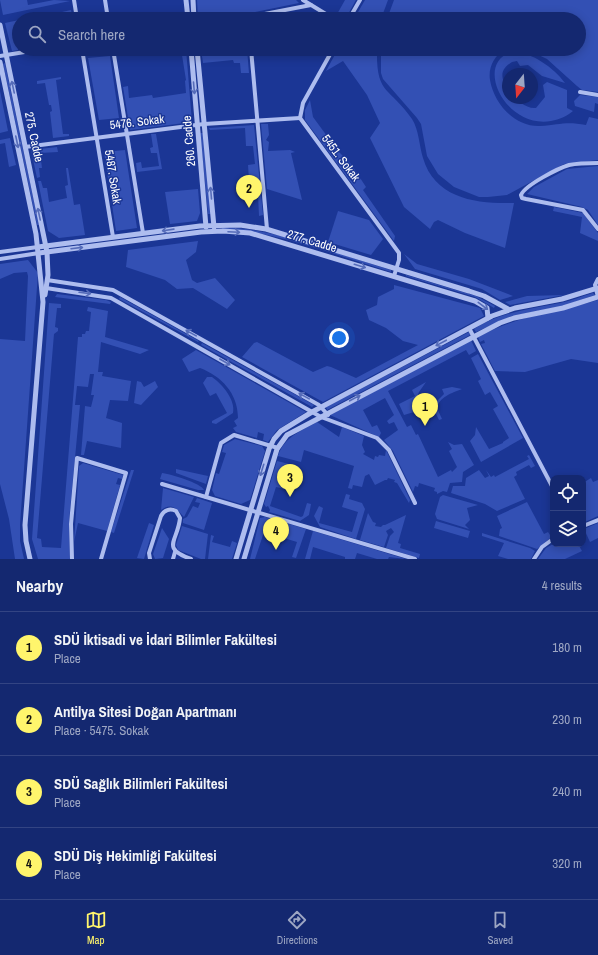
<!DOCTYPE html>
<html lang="en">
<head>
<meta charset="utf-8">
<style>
	:root { --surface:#142870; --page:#213478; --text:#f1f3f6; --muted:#9da6c3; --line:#334483; --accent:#fff56c }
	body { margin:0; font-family:"Archivo Narrow",sans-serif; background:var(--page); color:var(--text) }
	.controls { position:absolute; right:12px; bottom:12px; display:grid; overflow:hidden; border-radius:8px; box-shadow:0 2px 10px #0003 }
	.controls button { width:36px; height:36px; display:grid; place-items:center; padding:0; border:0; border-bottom:1px solid var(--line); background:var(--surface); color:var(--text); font:20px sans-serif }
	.compass { position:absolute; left:502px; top:68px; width:36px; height:36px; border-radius:50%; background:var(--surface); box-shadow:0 2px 10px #0003; rotate:197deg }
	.you { position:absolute; left:339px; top:338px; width:14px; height:14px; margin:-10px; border:3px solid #fff; border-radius:50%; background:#1a73e8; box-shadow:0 0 0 6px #1a73e833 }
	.badge { display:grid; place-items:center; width:26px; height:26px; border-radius:50%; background:var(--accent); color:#111; font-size:13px; font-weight:700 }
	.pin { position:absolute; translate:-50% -33px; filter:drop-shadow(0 1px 2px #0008) }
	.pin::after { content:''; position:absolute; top:21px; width:14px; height:12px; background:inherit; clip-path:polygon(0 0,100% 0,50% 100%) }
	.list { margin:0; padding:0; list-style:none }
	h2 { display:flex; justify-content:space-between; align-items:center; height:52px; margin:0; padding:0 16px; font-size:17px }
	h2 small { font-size:13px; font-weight:400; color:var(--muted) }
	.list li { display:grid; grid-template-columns:26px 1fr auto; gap:12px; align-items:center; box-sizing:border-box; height:72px; padding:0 16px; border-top:1px solid var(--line) }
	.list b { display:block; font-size:15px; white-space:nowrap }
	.list p { margin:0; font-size:13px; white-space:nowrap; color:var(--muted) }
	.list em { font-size:13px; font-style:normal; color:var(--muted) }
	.icon { flex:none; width:22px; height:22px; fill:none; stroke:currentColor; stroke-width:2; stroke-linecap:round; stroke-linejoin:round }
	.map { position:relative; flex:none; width:598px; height:559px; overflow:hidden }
	.search { position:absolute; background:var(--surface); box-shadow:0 2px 10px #0003; left:12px; right:12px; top:12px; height:44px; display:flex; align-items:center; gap:10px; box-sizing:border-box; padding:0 14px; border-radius:22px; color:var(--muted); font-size:15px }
	.sheet { height:340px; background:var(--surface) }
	nav { display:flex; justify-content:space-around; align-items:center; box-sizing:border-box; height:56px; border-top:1px solid var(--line); background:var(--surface); font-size:11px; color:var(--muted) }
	nav a { display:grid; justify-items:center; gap:2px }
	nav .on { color:var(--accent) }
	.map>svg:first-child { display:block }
	.green { fill:#3350b4 }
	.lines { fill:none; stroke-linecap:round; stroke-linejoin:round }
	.minor { stroke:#aebdef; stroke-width:4 }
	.tertiary { stroke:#aebdef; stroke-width:5 }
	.oneway { stroke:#566cb9 }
	.labels { text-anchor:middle; stroke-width:3; stroke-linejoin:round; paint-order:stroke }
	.street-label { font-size:12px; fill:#fff; stroke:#1b3695 }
</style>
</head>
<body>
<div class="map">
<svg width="598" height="559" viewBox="0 0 598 559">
	<rect width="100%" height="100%" fill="#1b3695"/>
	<g class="green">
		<polygon points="0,0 27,0 28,5 54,0 70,1 3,15"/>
		<polygon points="197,0 296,0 299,3 222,19 198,19"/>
		<polygon points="345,0 356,0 346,18 340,19 336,16"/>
		<polygon points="365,0 388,0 381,19 354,19"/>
		<polygon points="394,0 598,0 598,92 582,90 577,86 547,59 526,49 579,49 579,19 387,19"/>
		<polygon points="71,10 73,19 55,17 55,19 42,19 44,16"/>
		<polygon points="19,20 19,25 14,34 17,39 18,50 12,51 5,23"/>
		<polygon points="181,49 186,49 192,122 130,130 123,87 128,86 129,98 152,95 153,98 186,93 185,81 186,80"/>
		<polygon points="201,49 247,49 249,73 241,73 240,63 234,63 233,60 203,63"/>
		<path d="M 338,49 L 377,49 C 376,96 389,86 412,119 C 419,130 419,145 423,158 C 435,199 477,204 514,203 L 505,248 L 465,233 L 438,220 L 434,222 L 430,229 L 404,207 L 370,138 L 380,123 L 367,95 L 343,61 L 326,71 Z"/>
		<path d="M 381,49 L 505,49 C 494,56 488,68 490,80 C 494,104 515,127 540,126 C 560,125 565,121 586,125 L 589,117 L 598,119 L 598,160 L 564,164 L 507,195 L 488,197 L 479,197 L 454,187 L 438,174 L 427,156 L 421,124 L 417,118 L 383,79 L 381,73 Z"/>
		<path d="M 513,52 C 532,52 554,68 565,83 L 542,76 L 528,65 L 520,66 L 517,61 L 512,62 C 493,74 508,83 508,98 C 518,98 525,109 536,108 L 545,97 L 543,85 L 547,82 L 567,90 L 567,108 L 573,111 C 566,117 560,119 551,121 C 504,129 473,61 513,52 Z"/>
		<polygon points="110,56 119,118 99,120 88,58"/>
		<polygon points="5,63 39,225 37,225 3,64"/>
		<polygon points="61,77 61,79 56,80 63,134 69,134 69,136 53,138 50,112 52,111 51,105 49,105 45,83 37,84 37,81"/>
		<polygon points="0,91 8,131 0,133"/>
		<polygon points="580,95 598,97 598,104 595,103 594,112 575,106 574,101"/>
		<polygon points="310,100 313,117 338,151 351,164 366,187 363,190 395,236 394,241 305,120 305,110"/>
		<polygon points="261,124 268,124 269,135 266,140 269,142 268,151 290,150 295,152 291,153 302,200 267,189"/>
		<polygon points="254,125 263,215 259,216 258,194 250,194 248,165 255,164 253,146 246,146 245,128 210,130 209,128"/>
		<polygon points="200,133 203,133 211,214 208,214"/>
		<polygon points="151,134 156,134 162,169 137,172 136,163 141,162 142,168 159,166 157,153 151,153 150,148 153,147"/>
		<polygon points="10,138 16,165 9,167 5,143 0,144 0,140"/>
		<polygon points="57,147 58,152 40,153 42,168 39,168 40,177 37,178 31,150"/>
		<polygon points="125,150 137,228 116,231 104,152"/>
		<polygon points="598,166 598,225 588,210 582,207 527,194 534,187 567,169"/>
		<polygon points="66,168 68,168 74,205 80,204 85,235 59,238 48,231 38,181 41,181 43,188 47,188 49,202 67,198 65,186 68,185"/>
		<polygon points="198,189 200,213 197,221 170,224 165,192"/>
		<polygon points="554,207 583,213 598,233 598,241 580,233 582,217 553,211"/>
		<polygon points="338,211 369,220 383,239 371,255 328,242"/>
		<path d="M 222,227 C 279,229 337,254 391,270 L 391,272 C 338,256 276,231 222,229 Z"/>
		<polygon points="198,241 196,252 186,260 192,280 197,283 215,278 235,300 227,309 193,288 177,289 165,280 126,267 128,250"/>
		<polygon points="404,254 417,264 469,279 513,296 500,300 482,289 415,269"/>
		<polygon points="28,260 38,273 20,525 20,541 24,559 15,559 9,519 0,484 0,339 25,341 28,276 27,272 14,273 0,279 0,264"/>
		<polygon points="406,275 476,296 495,306 494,308 475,297 406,276"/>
		<polygon points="394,285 480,308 484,316 323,402 242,357 254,343 257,342 313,372 327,366 331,367 356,378 418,345 403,341 386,328 369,320 366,310 377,305 378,297 394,289"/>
		<path d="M 593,293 L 595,295 L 563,306 L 512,316 L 476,332 L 474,329 C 501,312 529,309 560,303 C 571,301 582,296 593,293 Z"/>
		<polygon points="57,294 106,300 111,302 110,304 55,297"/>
		<polygon points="564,295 510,305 505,302 527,296"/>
		<polygon points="120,297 199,341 198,342 119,299"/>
		<path d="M 598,300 L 598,363 L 571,359 L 525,372 L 495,371 L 481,344 L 485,343 L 484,340 L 480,342 L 478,337 C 516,316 556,312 598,300 Z"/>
		<polygon points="49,303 61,304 61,308 57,308 55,327 58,328 58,331 54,334 37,538 41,539 42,547 61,548 78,337 82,337 82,334 85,334 86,331 89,331 91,312 87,311 88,307 108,311 105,337 149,350 140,354 101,342 98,372 103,372 102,376 131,381 128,401 110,400 106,418 122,423 121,448 87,441 84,455 81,455 85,406 91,407 94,395 91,395 94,374 90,374 88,387 77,386 75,405 80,405 69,521 70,559 38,559 32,539"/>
		<polygon points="469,332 470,335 327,410 326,407"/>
		<polygon points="471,340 476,351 469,355 466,350 388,391 407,427 411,425 416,435 418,434 438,477 451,470 452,472 457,467 449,451 452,449 448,442 454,445 462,444 474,465 463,472 462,482 450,483 447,492 443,491 437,494 437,492 434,491 435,488 419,483 418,487 415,486 413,492 393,451 384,440 398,430 394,422 389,424 387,421 394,415 385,398 363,410 372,427 377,425 381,433 379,437 330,415"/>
		<polygon points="202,343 314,405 312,407 201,345"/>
		<path d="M 196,350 L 306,412 L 277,430 L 268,442 L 263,440 L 264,434 L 258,432 L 257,438 L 236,432 L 233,428 L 237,426 L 234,421 L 238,418 C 238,393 221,376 200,368 L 189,372 L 182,359 Z"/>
		<polygon points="478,354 523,438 481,462 470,441 475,435 476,427 489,449 503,443 503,442 509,438 493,409 498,406 490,392 485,395 478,381 481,379 471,358"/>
		<path d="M 207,377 L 212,377 C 222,384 236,400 233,413 L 216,424 L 212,423 L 212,421 L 227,413 L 216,393 L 210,396 L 203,383 Z"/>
		<polygon points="137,381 141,382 144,387 155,381 158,387 141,405 134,403"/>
		<polygon points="426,382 419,392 415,403 414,412 404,415 399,404 415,396 412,390"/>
		<path d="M 452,387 L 462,389 C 452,393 439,397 437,408 L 442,419 L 439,420 L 435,412 L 435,403 L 444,394 L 442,389 Z"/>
		<path d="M 317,422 L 339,437 L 342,427 L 364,436 L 362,445 L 365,452 L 363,454 L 374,460 L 375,456 L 378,457 L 379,455 L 385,456 L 386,450 L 410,500 L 409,503 L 397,483 L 394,482 L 395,480 L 388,478 L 387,480 L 385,480 L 375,485 L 369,474 L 365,476 L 362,487 L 353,485 L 352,489 L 348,488 L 354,466 L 304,450 L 301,462 L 278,456 C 284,437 301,431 317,422 Z"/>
		<polygon points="235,439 262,446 265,451 250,500 241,504 215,496 212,490 216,473 219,474 226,453 222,452 224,445"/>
		<polygon points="529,455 535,466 531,468 529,465 516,472 517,475 514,477 525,499 497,511 485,504 451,493 453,486 465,486 466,478 479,470 485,478 489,476 486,470 491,477 494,475 495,477 529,459 527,456"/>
		<polygon points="277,461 289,464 291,468 290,472 288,472 285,482 289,490 276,487 270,506 301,517 303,516 307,503 311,504 309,515 300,521 269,512 270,510 268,506 266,507 264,504"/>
		<polygon points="83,463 123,475 122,479 118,478 116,484 120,485 107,531 78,523 74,542 79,466"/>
		<polygon points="176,469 208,476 206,484 176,473"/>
		<polygon points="131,470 134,470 114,533 111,532"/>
		<path d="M 162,473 C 170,474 201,483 204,490 L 198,490 L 160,479 Z"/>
		<polygon points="591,478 593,482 598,480 598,516 583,523 583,483"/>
		<path d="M 163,488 L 194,497 L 184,517 C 178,511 173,501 161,510 Z"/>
		<polygon points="346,494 350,495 349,499 362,503 365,509 356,539 320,527 314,516 319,506 323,508 319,523 352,532 358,512 342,507"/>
		<polygon points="443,495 478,505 467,508 470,520 465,525 469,529 437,519 435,514 440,497"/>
		<polygon points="197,498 212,503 204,530 183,523 183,519 187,517 193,506 198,508 200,503 195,502"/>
		<polygon points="527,502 544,534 548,532 550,535 553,534 553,536 537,549 499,536 500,529 502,528 497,516"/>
		<polygon points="368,513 373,522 376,523 375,526 381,527 383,525 385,525 406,515 398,543 401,544 400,548 420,554 419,558 386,548 390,536 394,532 391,528 386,531 388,535 384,547 360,540"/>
		<polygon points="265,517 306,529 296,558 292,557 297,542 264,532 255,559 250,559 260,518"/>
		<polygon points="436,521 470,531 468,538 434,528"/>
		<polygon points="149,523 154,525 144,559 137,558"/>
		<polygon points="598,523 598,538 590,542 584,529"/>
		<polygon points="182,526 208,534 205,559 201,559 178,550 176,545"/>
		<polygon points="162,528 169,539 163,558 155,559 153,554"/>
		<polygon points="313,531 406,559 389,557 388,559 377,559 357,553 355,559 345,559 345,557 313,547 310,559 305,559"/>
		<polygon points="482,533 530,548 535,551 531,559 508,559 498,556 504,543 482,536"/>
		<polygon points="211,535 214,536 212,542 230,547 232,541 237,543 232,559 208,559"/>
		<polygon points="553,544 578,544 582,551 565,559 538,559 546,548"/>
	</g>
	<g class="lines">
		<g class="minor">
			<polyline points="74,0 77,19"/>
			<polyline points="105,0 108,19"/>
			<polyline points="303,0 334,19"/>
			<polyline points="238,19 311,5"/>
			<polyline points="349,19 360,0"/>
			<polyline points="82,49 113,237"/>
			<polyline points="113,49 143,233"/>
			<polyline points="251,49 267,229"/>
			<polyline points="333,49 303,103 300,118 399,253 399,260 394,276"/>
			<polyline points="0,56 43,49"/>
			<polyline points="580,92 598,95"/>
			<polyline points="25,147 204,124 300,118"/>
			<path d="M 598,163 C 589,163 579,163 569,165 C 559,168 525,185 521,195 L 522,198 L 526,199 L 583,210 L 598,229"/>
			<polyline points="0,252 38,247"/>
			<polyline points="0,259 39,253"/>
			<polyline points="47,280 113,290 319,405 328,415"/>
			<polyline points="46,288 111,298 321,417 377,438 389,450 415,503"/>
			<polyline points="598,297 595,285 598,279"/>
			<polyline points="469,328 553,488"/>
			<polyline points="162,484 415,559"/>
			<polyline points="206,497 221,443 234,435 278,448"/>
			<polyline points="583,526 598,520"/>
			<polyline points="72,559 71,524 77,458 126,473 101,559"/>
			<path d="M 150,559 L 149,553 L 161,516 C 164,510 170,508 176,511 L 180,518 C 178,541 160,548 191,559"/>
			<polyline points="173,559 175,552"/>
			<polyline points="534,559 542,547 553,539"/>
		</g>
		<g class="tertiary">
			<polyline points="186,0 188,19"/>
			<polyline points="193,0 194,19"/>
			<polyline points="0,25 47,252 48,275 45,295"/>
			<polyline points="191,49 206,227"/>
			<polyline points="197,49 214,227"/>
			<polyline points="0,62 36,234 43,302 25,525 26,541 30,559"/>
			<polyline points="38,247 200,226 240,225 266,229 469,291 484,296 508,309"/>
			<polyline points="39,253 201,232 223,231 250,233 475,301 487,308 488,318"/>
			<polyline points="236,559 269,449 274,439 281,431 312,412 492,316 515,308 562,299 598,288"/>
			<polyline points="244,559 277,449 287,435 500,323 514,318 563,308 598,297"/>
		</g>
	</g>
	<defs><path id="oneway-shaft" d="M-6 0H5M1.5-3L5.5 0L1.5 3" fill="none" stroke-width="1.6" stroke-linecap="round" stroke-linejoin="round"/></defs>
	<g class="oneway">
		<use href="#oneway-shaft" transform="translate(13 87) rotate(-102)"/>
		<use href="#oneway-shaft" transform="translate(194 88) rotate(85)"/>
		<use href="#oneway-shaft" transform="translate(17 142) rotate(78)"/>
		<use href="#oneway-shaft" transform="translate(211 193) rotate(-95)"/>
		<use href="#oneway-shaft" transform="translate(39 214) rotate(-102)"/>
		<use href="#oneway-shaft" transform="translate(168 230) rotate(172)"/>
		<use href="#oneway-shaft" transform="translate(234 232) rotate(3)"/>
		<use href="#oneway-shaft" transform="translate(77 248) rotate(-7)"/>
		<use href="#oneway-shaft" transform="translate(360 266) rotate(17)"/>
		<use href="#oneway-shaft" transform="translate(85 293) rotate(7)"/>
		<use href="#oneway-shaft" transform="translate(483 306) rotate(37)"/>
		<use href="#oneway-shaft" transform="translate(191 333) rotate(-151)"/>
		<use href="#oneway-shaft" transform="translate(441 343) rotate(152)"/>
		<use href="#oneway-shaft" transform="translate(225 362) rotate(30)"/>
		<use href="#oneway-shaft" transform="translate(304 396) rotate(-151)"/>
		<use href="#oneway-shaft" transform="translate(355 398) rotate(-28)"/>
		<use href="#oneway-shaft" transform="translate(262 470) rotate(107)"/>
	</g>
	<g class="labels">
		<g class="street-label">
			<text transform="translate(137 122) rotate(-7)" y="4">5476. Sokak</text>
			<text transform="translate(34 137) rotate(78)" y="4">275. Cadde</text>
			<text transform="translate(189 141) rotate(-95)" y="4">260. Cadde</text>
			<text transform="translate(341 158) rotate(53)" y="4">5451. Sokak</text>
			<text transform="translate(113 177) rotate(81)" y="4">5487. Sokak</text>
			<text transform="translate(312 241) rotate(17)" y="4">277. Cadde</text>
		</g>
	</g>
</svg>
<div class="controls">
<button><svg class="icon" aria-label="locate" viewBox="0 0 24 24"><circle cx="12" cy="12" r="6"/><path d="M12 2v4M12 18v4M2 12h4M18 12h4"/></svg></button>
<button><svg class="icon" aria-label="layers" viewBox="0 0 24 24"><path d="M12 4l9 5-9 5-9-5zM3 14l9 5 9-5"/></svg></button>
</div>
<svg class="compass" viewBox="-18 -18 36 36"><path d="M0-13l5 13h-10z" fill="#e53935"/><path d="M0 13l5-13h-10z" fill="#9da6c3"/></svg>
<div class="you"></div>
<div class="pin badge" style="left:425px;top:426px">1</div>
<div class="pin badge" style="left:249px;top:208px">2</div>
<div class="pin badge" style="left:290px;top:497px">3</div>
<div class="pin badge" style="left:276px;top:550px">4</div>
<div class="search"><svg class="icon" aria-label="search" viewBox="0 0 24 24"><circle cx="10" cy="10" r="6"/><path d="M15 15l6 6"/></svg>Search here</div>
</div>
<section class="sheet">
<h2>Nearby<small>4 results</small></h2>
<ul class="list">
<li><span class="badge">1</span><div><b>SDÜ İktisadi ve İdari Bilimler Fakültesi</b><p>Place</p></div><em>180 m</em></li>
<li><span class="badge">2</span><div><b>Antilya Sitesi Doğan Apartmanı</b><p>Place · 5475. Sokak</p></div><em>230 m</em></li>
<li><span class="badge">3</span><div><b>SDÜ Sağlık Bilimleri Fakültesi</b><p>Place</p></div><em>240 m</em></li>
<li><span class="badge">4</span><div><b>SDÜ Diş Hekimliği Fakültesi</b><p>Place</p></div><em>320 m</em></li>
</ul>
</section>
<nav>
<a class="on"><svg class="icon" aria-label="map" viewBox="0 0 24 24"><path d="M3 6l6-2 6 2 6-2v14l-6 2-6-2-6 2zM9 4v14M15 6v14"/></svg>Map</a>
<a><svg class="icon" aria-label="directions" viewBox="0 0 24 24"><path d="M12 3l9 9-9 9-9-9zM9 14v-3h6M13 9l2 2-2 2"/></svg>Directions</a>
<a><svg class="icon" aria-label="saved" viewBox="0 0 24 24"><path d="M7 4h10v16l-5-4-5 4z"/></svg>Saved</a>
</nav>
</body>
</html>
